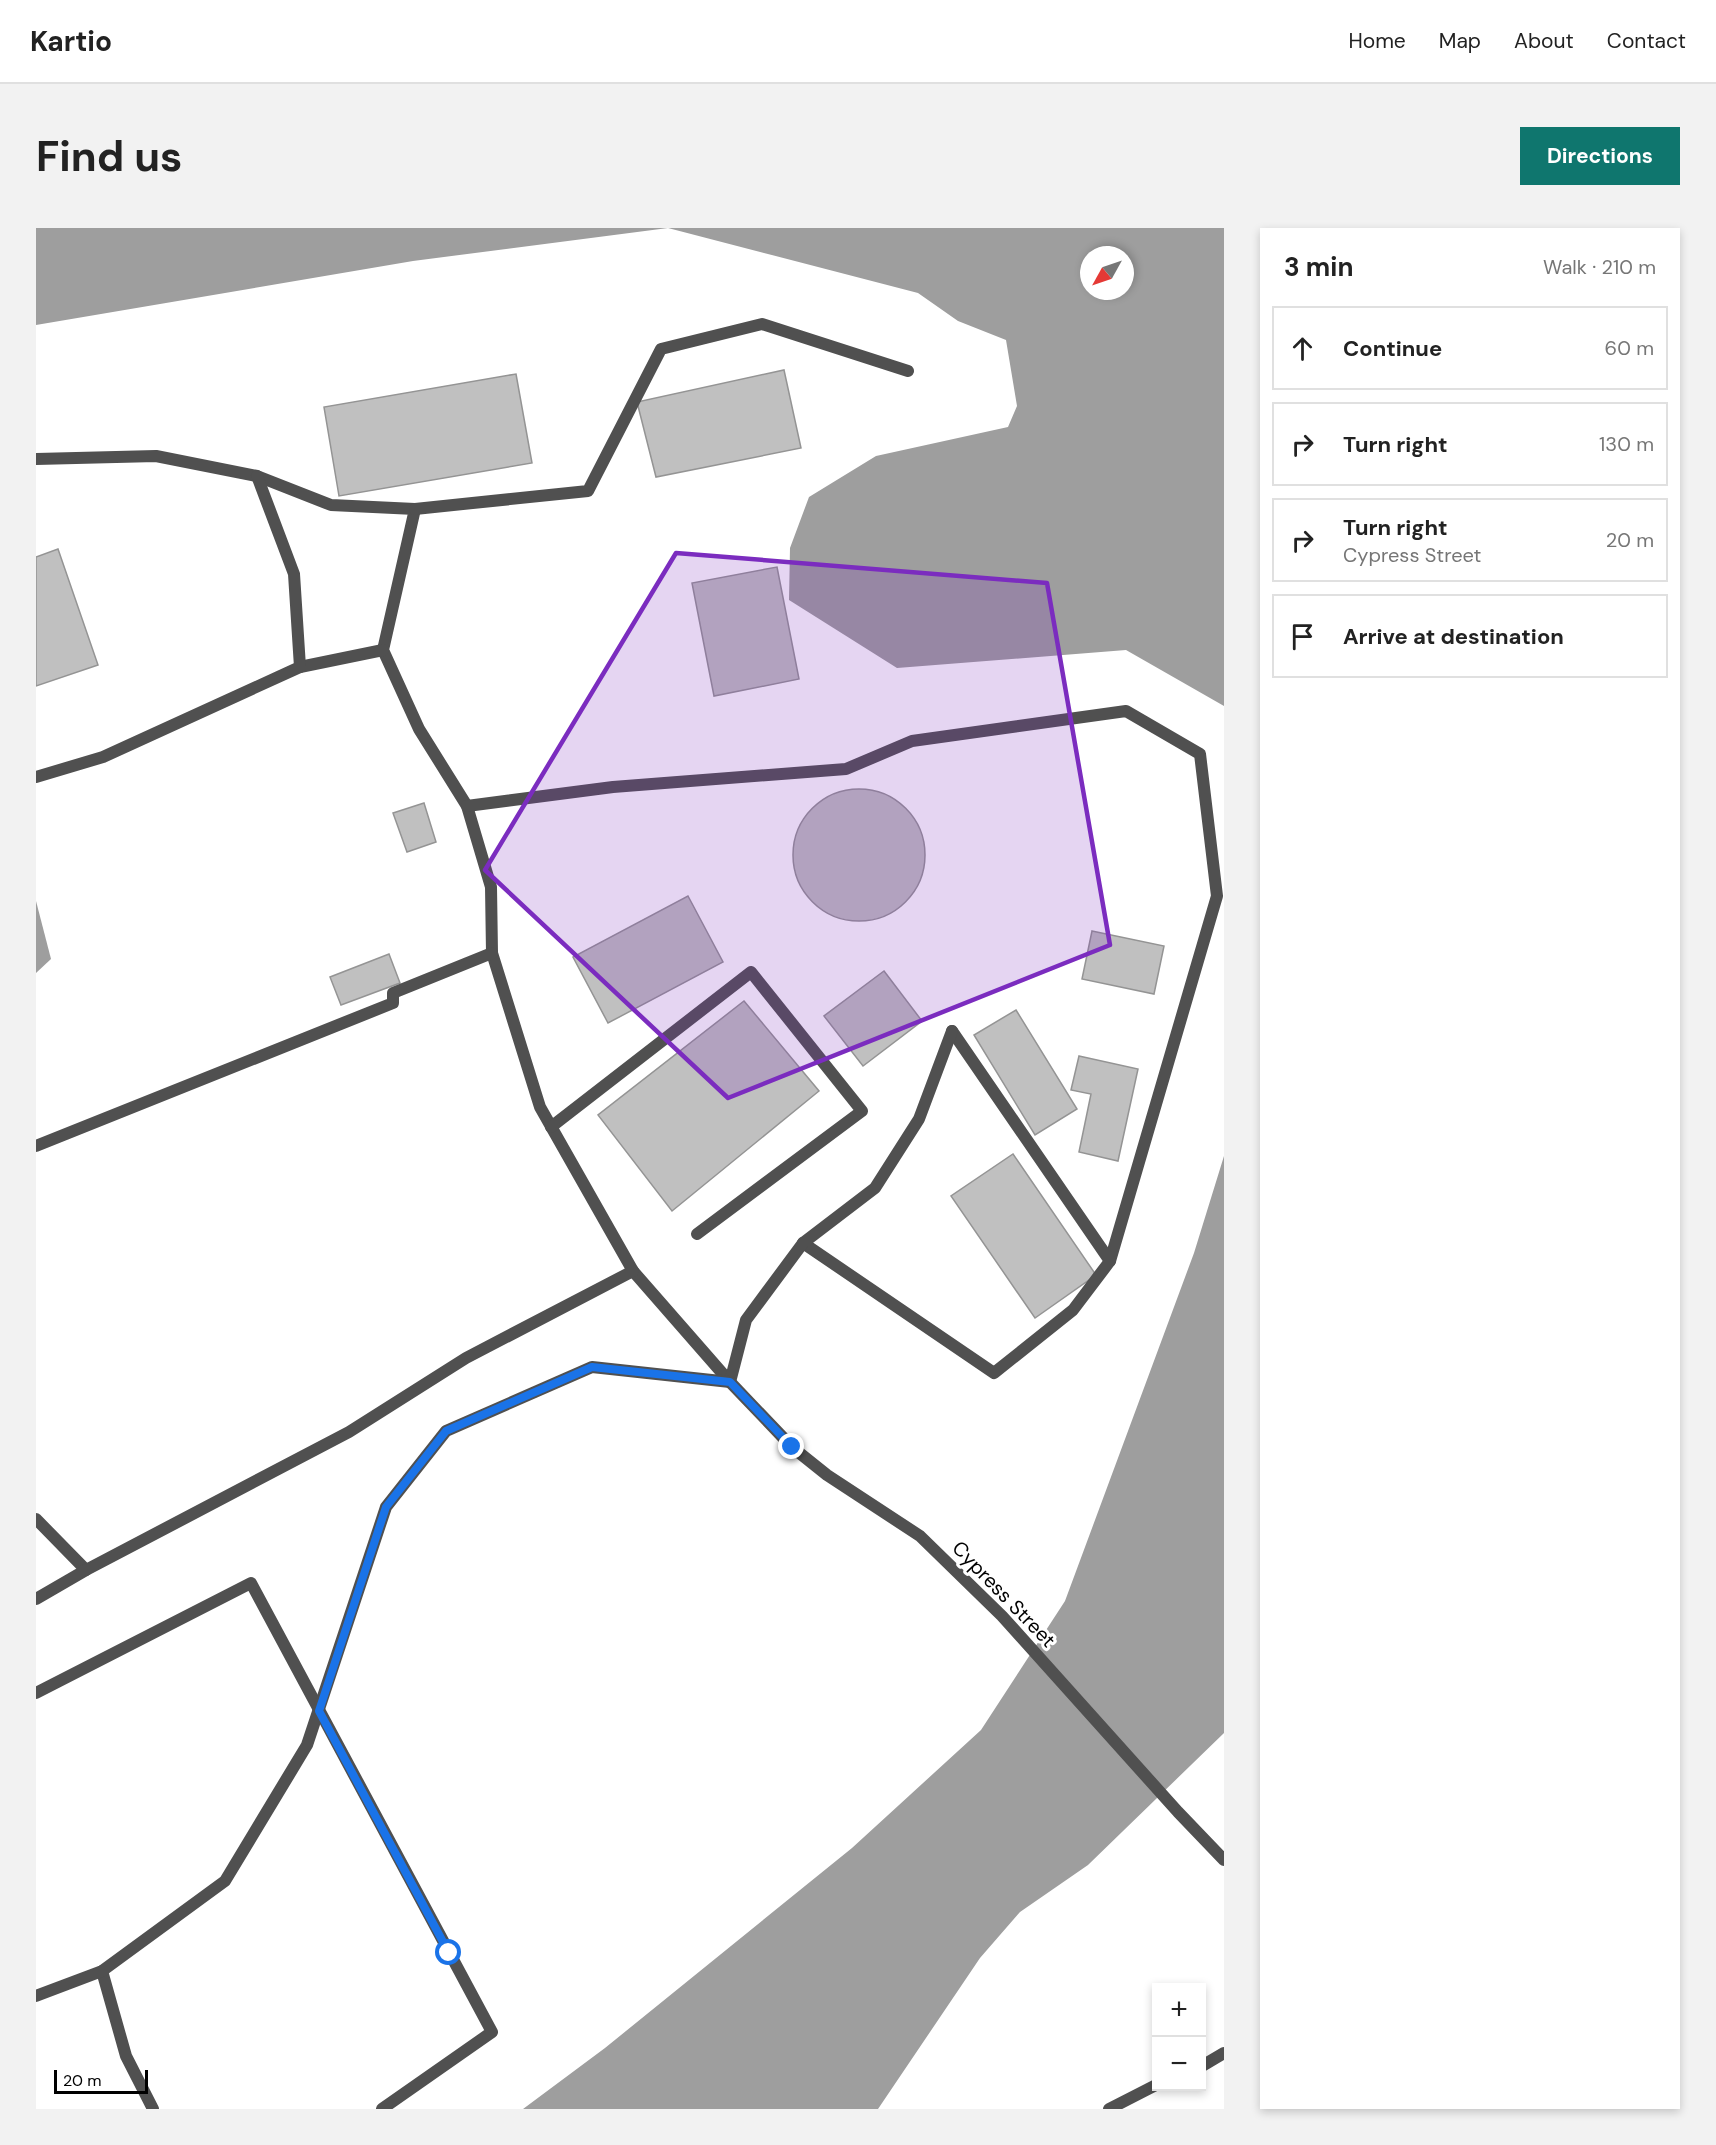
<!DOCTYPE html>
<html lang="en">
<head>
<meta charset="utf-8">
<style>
	:root { --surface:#fff; --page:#f2f2f2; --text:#222; --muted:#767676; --line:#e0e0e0; --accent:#0f766e }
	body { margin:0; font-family:"DM Sans",sans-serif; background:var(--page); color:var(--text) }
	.controls { position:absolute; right:18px; bottom:18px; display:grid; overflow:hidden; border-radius:0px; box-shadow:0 3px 9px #0003 }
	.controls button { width:54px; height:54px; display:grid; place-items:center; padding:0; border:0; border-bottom:2px solid var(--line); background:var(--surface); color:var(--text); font:30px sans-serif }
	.compass { position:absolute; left:1044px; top:18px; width:54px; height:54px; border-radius:50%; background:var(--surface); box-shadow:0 3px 9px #0003; rotate:230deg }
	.scale { position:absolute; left:18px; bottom:15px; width:94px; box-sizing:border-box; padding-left:6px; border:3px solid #000; border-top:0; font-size:16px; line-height:21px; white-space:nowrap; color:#000; -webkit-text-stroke:4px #fff; paint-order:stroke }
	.stop { position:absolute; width:18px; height:18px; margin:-14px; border:4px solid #1a73e8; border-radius:50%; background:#fff }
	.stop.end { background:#1a73e8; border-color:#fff; box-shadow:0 2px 6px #0008 }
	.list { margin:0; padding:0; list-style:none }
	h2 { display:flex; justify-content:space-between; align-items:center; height:78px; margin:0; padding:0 24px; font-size:26px }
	h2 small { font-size:20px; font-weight:400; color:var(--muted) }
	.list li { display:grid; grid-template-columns:39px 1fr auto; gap:18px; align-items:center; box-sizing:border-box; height:84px; margin:0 12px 12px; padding:0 12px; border:2px solid var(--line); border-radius:0px }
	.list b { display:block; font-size:22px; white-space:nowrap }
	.list p { margin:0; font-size:20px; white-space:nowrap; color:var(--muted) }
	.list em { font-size:20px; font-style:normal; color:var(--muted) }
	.icon { flex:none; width:33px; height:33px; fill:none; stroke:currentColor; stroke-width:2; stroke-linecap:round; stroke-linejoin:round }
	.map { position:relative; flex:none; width:1188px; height:1881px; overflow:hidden; border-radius:0px }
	header { display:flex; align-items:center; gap:36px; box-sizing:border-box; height:84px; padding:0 30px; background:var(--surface); border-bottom:2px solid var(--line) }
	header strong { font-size:28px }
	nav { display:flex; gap:33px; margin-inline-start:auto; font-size:21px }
	.intro { display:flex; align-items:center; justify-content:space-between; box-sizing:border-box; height:144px; padding:0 36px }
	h1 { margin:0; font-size:42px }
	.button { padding:15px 27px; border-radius:0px; background:var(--accent); color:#fff; font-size:21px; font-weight:700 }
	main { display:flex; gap:36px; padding:0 36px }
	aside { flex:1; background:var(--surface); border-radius:0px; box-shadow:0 3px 9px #0003 }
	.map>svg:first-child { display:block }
	.water { fill:#9e9e9e; fill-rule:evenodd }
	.building { fill:#c0c0c0; stroke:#949494; stroke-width:1.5 }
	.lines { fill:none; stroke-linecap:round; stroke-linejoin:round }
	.service { stroke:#505050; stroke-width:12 }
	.minor { stroke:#505050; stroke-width:12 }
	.route { stroke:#1a73e8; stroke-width:8 }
	.marked { fill:#7b2cbf; fill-opacity:0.2; stroke:#7b2cbf; stroke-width:4.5; stroke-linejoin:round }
	.labels { text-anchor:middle; stroke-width:6; stroke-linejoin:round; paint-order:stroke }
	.street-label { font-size:20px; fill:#000; stroke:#fff }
</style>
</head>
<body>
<header>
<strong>Kartio</strong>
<nav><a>Home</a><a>Map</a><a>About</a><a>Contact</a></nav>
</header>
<div class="intro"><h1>Find us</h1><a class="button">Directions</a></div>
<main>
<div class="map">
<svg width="1188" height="1881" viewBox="0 0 1188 1881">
	<rect width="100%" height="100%" fill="#fff"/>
	<g class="water">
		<path d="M 0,0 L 1188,0 L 1188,478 L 1090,422 L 861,440 L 753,372 L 754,320 L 773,269 L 840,228 L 972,199 L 981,178 L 970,112 L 922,93 L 882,65 L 632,0 L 377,33 L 0,97 ZM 1053,27 L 1089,27 L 1089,63 L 1053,63 Z"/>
		<polygon points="0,673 15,731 0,745"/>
		<polygon points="1188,928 1188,1505 1052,1637 984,1684 944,1730 842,1881 487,1881 569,1820 816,1620 945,1502 1029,1373 1158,1025"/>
	</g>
	<g class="building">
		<polygon points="748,142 765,220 620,249 601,174"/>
		<polygon points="480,146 496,235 303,268 288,179"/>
		<polygon points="22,321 62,437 0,458 0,329"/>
		<polygon points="741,339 763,451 678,468 656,355"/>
		<circle cx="823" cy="627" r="66"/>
		<polygon points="388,575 400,614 371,624 357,585"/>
		<polygon points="652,668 687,734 572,795 537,729"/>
		<polygon points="1056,703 1128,718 1118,766 1046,751"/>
		<polygon points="353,726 364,755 305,777 294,749"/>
		<polygon points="848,743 886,793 827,838 788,788"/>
		<polygon points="708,773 783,863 636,983 562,887"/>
		<polygon points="980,782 1041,881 999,907 938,807"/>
		<polygon points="1043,828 1102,841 1082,933 1043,924 1055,866 1035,862"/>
		<polygon points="977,926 1060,1047 999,1090 915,968"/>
	</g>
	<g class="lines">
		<g class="service">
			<polyline points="0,231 120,228 221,248 295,277 379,281 347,422 383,501 431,578 455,659 456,725 504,879 597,1043 694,1154"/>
			<polyline points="379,281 552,263 625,121 726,96 872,143"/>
			<polyline points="264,439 347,422"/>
			<polyline points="0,549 67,529 264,439 258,346 221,248"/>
			<polyline points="431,578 577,559 810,541 876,513 1090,483 1164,526 1181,668 1074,1033"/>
			<polyline points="515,899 715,744 826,883 661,1006"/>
			<polyline points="0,918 357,775 357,765 456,725"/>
			<polyline points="767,1015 958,1145 1037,1082 1074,1033 916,803"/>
			<polyline points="694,1154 710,1092 767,1015 839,960 883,891 916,803"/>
			<polyline points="0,1291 50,1342"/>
			<polyline points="0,1371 50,1342 313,1204 430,1130 597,1043"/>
			<polyline points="0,1465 215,1355 456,1804 346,1881"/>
			<polyline points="66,1743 90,1828 117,1881"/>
			<polyline points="0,1768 66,1743 189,1653 271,1517 350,1279 410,1203 556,1139 694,1154"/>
			<polyline points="1166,1838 1188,1825"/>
			<polyline points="1073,1881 1120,1857"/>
		</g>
		<polyline class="minor" points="694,1154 756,1219 791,1247 884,1308 966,1388 1142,1584 1188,1632"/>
	</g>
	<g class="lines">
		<polyline class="route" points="413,1725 283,1483 350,1279 410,1203 556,1139 694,1154 756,1219"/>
	</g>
	<path class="marked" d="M 640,325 L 1011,355 L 1074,717 L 692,870 L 449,642 Z"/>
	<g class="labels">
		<g class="street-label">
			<text transform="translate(968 1366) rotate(46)" y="7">Cypress Street</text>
		</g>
	</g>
</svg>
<div class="controls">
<button>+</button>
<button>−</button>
</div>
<svg class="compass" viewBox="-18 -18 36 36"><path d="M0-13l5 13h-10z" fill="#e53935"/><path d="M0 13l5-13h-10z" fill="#767676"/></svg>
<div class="scale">20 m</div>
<div class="stop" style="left:413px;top:1725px"></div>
<div class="stop end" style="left:756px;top:1219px"></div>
</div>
<aside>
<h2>3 min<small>Walk · 210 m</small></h2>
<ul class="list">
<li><svg class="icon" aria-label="ahead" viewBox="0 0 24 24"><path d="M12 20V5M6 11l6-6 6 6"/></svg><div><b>Continue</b></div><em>60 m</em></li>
<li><svg class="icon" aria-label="right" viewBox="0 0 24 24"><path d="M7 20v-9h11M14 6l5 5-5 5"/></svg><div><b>Turn right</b></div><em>130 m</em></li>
<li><svg class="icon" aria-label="right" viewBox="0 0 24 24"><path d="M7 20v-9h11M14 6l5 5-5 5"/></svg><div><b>Turn right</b><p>Cypress Street</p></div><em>20 m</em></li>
<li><svg class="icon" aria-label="arrive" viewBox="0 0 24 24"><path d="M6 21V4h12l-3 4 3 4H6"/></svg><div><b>Arrive at destination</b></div></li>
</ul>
</aside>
</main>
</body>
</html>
